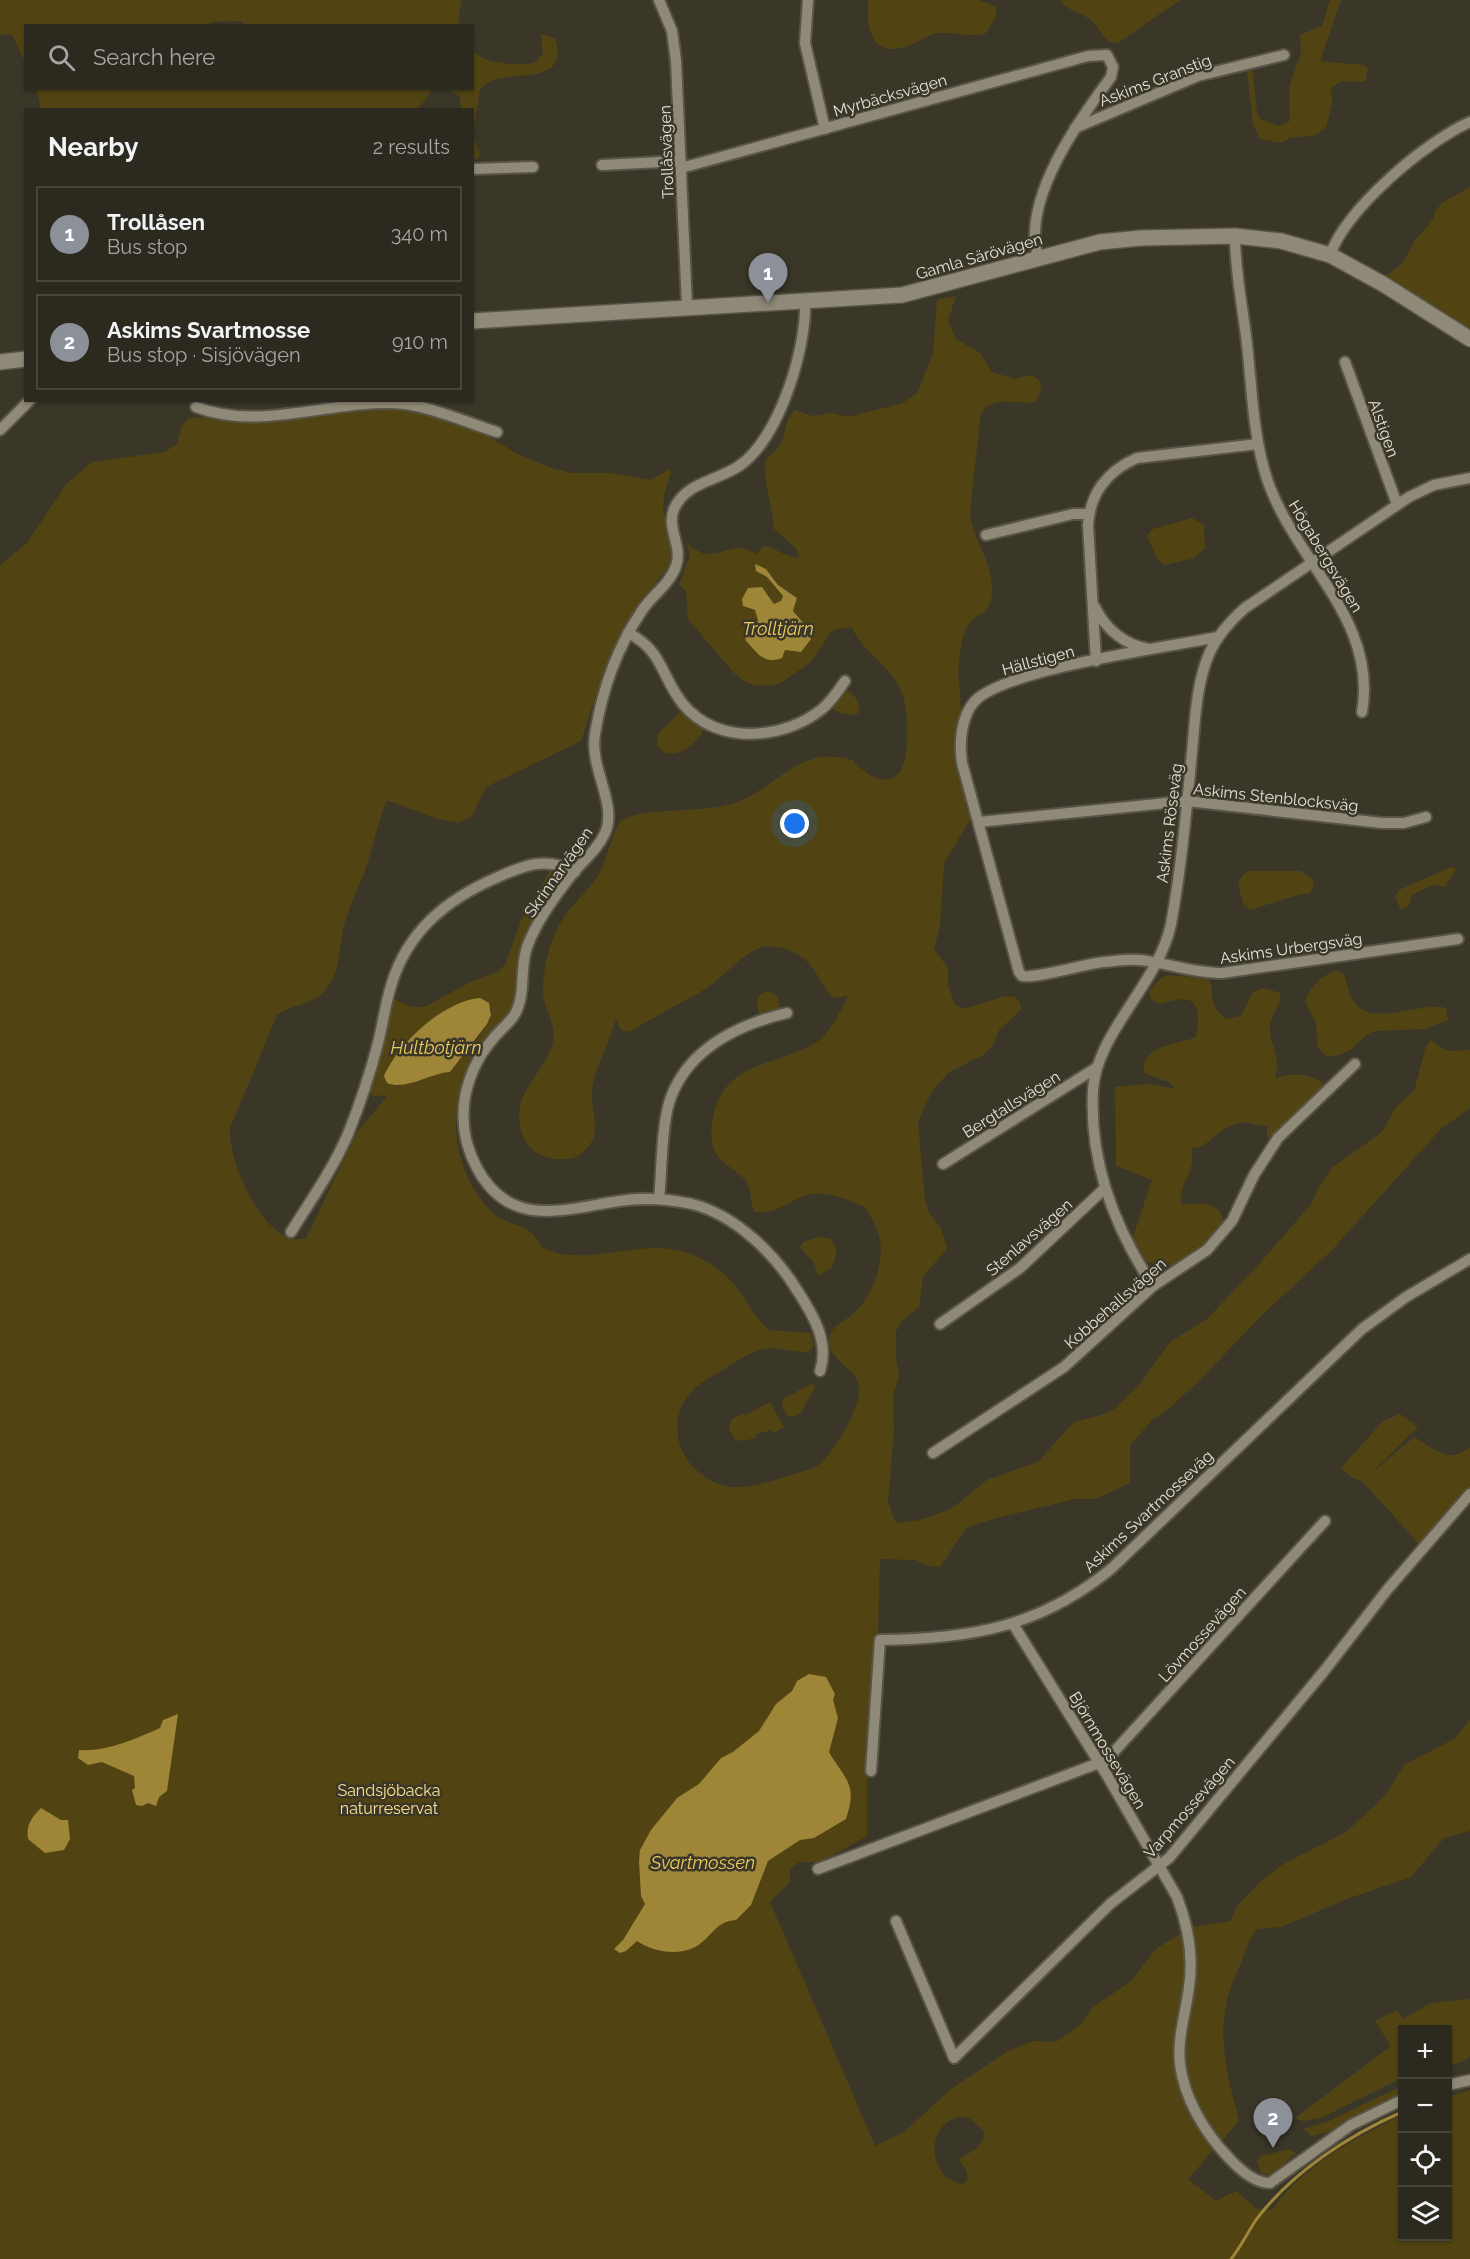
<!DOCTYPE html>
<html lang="en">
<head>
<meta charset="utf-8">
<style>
	:root { --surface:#2c291e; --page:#343127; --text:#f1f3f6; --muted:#a6a6a4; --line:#48453c; --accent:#8c9099 }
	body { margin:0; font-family:Raleway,sans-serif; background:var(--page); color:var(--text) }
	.controls { position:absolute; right:18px; bottom:18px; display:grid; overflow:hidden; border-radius:0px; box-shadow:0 2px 4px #0004 }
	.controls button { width:54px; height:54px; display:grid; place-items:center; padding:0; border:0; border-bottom:2px solid var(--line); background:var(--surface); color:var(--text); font:30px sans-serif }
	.you { position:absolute; left:795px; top:824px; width:21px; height:21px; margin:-15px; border:4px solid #fff; border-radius:50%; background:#1a73e8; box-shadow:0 0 0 9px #1a73e833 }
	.badge { display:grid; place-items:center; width:39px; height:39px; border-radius:50%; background:var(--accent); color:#fff; font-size:20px; font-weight:700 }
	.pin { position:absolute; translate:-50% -50px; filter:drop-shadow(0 2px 3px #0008) }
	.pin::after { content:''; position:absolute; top:32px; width:21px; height:18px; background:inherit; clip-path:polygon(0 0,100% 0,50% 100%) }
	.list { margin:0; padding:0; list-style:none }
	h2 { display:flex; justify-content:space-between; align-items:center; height:78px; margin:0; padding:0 24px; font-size:26px }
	h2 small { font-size:20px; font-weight:400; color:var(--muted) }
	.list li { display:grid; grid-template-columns:39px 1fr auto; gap:18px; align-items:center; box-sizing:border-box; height:96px; margin:0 12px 12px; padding:0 12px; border:2px solid var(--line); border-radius:0px }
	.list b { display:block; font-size:22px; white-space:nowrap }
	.list p { margin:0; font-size:20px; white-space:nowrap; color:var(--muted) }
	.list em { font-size:20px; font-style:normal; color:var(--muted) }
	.icon { flex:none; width:33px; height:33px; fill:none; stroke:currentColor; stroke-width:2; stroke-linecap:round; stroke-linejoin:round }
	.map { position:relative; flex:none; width:1470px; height:2259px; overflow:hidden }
	.search { position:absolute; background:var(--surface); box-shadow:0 2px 4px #0004; left:24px; top:24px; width:450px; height:66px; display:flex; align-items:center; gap:15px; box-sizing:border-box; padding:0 21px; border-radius:0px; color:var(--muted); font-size:22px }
	.panel { position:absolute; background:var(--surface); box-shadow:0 2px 4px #0004; left:24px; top:108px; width:450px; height:294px; border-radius:0px }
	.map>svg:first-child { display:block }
	.green { fill:#524412; fill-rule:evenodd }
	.water { fill:#9e8537 }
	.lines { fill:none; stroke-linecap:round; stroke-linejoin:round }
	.stream { stroke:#9e8537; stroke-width:3 }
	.street-casing { stroke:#585448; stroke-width:14 }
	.secondary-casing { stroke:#585448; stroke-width:18 }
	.street { stroke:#8f8978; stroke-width:10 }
	.secondary { stroke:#8f8978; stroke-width:15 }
	.labels { text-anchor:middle; stroke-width:5; stroke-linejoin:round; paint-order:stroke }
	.street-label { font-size:16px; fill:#e3e0d7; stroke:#3b3728 }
	.park-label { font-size:16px; fill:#fbe08e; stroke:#3b3728 }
	.water-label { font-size:18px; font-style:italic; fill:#eccb5f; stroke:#3b3728 }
</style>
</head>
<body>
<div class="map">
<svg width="1470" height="2259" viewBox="0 0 1470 2259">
	<rect width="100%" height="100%" fill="#3b3728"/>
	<g class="green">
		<polygon points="0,0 462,0 458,19 461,25 244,25 242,21 211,22 208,25 26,26 25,62 12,35 0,34"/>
		<path d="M 868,0 L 979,0 L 995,6 L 997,15 L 985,34 C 967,38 955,31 939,33 C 929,34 922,40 913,44 C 873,61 866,32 868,0 Z"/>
		<path d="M 1060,0 L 1180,0 L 1118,43 C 1102,42 1103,32 1093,22 C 1083,12 1068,12 1060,0 Z"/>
		<polygon points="1330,0 1341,0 1320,61 1363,65 1368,68 1365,82 1341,81 1331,88 1332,105 1326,127 1316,135 1289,138 1281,143 1260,139 1253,124 1247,68 1252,66 1257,113 1262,120 1280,126 1290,121 1289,87 1301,53 1300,35 1322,26"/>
		<path d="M 541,34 L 555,38 C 569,82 524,72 496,79 C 490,80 485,85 480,89 L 473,136 L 480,155 L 476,160 L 473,157 L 472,110 L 461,109 L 460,97 L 449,89 L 472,88 L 473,51 C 487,65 515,65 534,63 L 543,54 Z"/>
		<polygon points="37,89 37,88 433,89 419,108 389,110 41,109"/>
		<polygon points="1470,187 1470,330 1386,280 1386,276 1402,264 1415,240 1432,221 1436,210 1442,203"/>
		<path d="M 956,296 L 948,320 L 956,339 L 980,353 L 992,372 L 1015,379 L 1032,375 L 1040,381 L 1041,389 L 1036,402 C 1016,405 987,393 980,418 L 970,514 C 973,539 991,560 992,586 C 993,618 978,609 967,627 C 960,639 960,660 958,673 L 971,818 L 944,863 L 940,926 L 934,949 L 948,968 L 948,985 L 955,1005 L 964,1009 L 1005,996 L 1015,997 L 1020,1002 L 1021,1010 L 999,1030 L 993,1045 L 983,1055 L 948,1073 L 932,1091 L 918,1122 L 925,1200 L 929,1213 L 941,1228 L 947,1248 L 923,1277 L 919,1307 L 902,1321 L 896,1331 L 896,1360 L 899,1376 L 893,1395 L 894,1432 L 888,1501 L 894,1519 L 899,1523 L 920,1520 L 951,1509 L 987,1480 L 1038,1462 L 1074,1422 L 1105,1414 L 1114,1409 L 1140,1384 L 1170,1342 L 1207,1319 L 1261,1262 L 1312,1203 L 1318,1188 L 1332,1168 L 1382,1132 L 1396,1107 L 1414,1091 L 1426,1046 L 1431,1040 L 1447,1051 L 1470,1050 L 1470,1108 L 1441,1129 L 1332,1250 L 1261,1316 L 1199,1381 L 1164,1413 L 1153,1419 L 1130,1445 L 1130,1483 L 1095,1499 L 1075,1499 L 992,1519 L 966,1528 L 940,1567 L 924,1565 L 916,1560 L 880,1559 L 878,1631 L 867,1782 L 867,1836 L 821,1862 L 799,1862 L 790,1870 L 790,1882 L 770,1902 L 875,2146 L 904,2132 L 951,2089 L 1008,2051 L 1034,2041 L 1056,2042 L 1081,2024 L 1092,2008 L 1131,1981 L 1157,1948 L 1192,1927 L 1231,1921 L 1237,1906 L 1261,1881 L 1282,1865 L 1346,1832 L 1385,1796 L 1404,1765 L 1454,1739 L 1470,1720 L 1470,1831 L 1444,1838 L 1411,1877 L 1347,1899 L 1281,1927 L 1257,1929 C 1248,1939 1246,1951 1241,1963 C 1212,2021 1224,2061 1239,2121 L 1188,2179 L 1216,2201 L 1236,2191 L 1257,2209 L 1272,2210 C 1307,2162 1351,2142 1402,2114 L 1402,2236 L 1448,2236 L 1448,2097 L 1470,2090 L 1470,2259 L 0,2259 L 0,565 L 27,543 L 67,483 L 92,462 L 165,452 L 177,444 L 182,426 L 188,419 L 197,417 L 245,421 L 339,410 L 406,409 L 485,434 L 519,455 L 552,468 L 571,473 L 611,473 L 651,480 L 670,469 L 671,472 L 664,495 L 663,510 L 671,541 L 670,565 L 644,597 L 607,662 L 581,741 L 486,787 L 472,816 L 459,823 L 435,818 L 387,800 C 377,823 373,848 365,871 C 358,887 351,903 346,919 C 337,944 344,977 319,996 C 306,1005 290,1006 277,1015 L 230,1128 C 227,1160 266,1251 306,1238 L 358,1131 L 388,1095 L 374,1096 L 369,1093 L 393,999 L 412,1007 L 424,1007 L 471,982 L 497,972 L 505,965 L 521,921 L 551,869 L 560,871 L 560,877 C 548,899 531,921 522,944 C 513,964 520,987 512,1007 C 506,1020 491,1030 483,1042 C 450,1086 447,1144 475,1191 C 482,1201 492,1215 504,1220 C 524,1229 530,1225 542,1248 C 550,1250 559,1255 568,1255 C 622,1259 659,1231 712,1265 C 741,1283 746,1309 769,1330 L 811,1333 L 814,1346 L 808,1352 C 793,1353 777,1346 763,1349 C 748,1353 736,1361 723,1370 C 713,1376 701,1382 693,1390 C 673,1408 673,1441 688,1461 C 697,1472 711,1483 725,1486 C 748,1491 779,1479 801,1472 C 806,1470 813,1469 817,1466 C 834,1454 858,1411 859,1392 C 861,1367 828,1363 829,1340 C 830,1325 847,1321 856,1311 C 873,1294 884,1264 880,1240 C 878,1229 871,1217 865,1207 C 849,1200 829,1191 811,1194 C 791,1198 775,1217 754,1211 C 750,1201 752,1190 746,1181 C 737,1169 719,1164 714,1149 C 710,1135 711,1123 715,1109 C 731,1058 783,1066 818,1041 C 832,1030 840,1012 848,996 L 833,998 C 821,986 817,968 803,958 C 754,925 738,970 702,991 C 678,1005 653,1017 630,1032 L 621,1030 L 616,1019 C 610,1041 593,1071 592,1092 C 590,1112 603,1130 587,1148 C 581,1156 573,1159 564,1159 C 536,1161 520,1143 519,1116 C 519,1087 546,1070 553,1043 C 557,1024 543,1009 543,991 C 544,962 551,933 569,910 C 579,897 592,887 600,872 C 606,862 615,826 620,822 C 640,806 705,814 735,803 C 779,787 799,744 853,760 C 864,774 890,792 902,768 C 909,755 908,717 905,703 C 897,667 866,657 852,628 L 841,628 L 832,631 L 810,663 L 779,684 L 761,686 L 747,683 L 734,673 L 688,619 L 686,591 L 679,584 L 690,555 L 687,543 C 693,548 701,555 709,554 C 731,553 732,541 757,554 L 763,546 C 776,548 786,557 799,558 L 796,548 L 774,529 C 774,513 761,473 766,461 C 769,455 778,450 781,443 C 788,430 781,425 795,410 L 812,416 L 832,413 L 848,417 L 903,403 L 917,393 L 933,354 L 937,300 ZM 762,572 L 772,575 L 778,585 L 797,598 L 793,611 L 806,625 L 796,651 L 790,648 L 764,660 L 746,641 L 745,637 L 756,626 L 758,614 L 755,610 L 748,609 L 742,599 L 746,594 L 768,593 L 774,604 L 781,601 L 783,596 ZM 454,1005 L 492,1008 C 491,1028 462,1055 450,1072 L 438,1073 L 396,1086 L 387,1069 L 413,1035 ZM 958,2117 L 969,2118 L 984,2131 C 984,2148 971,2151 959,2160 L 966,2170 L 968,2180 L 962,2184 C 927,2177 925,2126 958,2117 Z"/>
		<polygon points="1192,518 1204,525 1205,548 1194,558 1165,565 1157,559 1147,536 1153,529"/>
		<polygon points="846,689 857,699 860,710 856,715 840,713 831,707"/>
		<path d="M 682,710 L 704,728 C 698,743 682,756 666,753 L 657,746 L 658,734 Z"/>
		<polygon points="1451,867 1456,869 1445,887 1432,885 1412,895 1409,905 1401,910 1395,897 1399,890"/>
		<polygon points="1250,871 1300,871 1312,879 1314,886 1309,894 1301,894 1250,910 1243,904 1238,883 1244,874"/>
		<path d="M 1338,971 L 1344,975 C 1347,982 1348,991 1351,997 C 1367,1032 1421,1000 1446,1008 L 1448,1020 L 1424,1029 L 1375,1031 C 1354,1038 1358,1056 1326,1056 L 1318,1048 L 1316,1023 L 1305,1002 C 1310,988 1322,973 1338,971 Z"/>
		<path d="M 1168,975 L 1208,979 C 1218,993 1204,1001 1226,1019 L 1241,1016 L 1253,992 L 1263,988 L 1280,993 C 1282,1006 1271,1013 1270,1026 C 1269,1046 1282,1053 1275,1079 C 1287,1072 1313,1074 1323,1084 L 1320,1091 L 1271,1139 L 1267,1137 L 1267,1126 C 1257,1127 1248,1120 1238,1123 C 1218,1128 1208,1149 1191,1148 C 1198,1170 1178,1183 1181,1204 L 1207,1204 L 1219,1210 L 1224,1222 C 1202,1252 1155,1294 1132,1240 L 1152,1180 L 1116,1166 L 1115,1087 L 1149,1084 L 1176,1089 C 1164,1075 1156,1081 1144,1072 C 1141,1044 1179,1045 1196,1037 C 1202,1002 1196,992 1159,1004 L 1151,999 L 1149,992 C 1155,983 1159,979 1168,975 Z"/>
		<path d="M 769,991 L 778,997 L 780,1008 L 759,1013 C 756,1001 756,993 769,991 Z"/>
		<polygon points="819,1237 831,1239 837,1251 832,1267 818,1276 814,1263 800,1247 803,1242"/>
		<polygon points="813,1383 815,1387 800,1414 792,1417 787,1415 782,1405 783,1399"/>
		<polygon points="770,1402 784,1427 773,1433 771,1430 756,1434 756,1438 741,1441 734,1439 729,1428 732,1419 743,1414 744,1416"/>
		<path d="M 1400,1414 L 1418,1427 L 1368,1476 L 1414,1437 C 1435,1449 1448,1465 1470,1447 L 1470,1491 L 1421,1546 L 1362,1481 L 1353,1478 L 1341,1468 L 1383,1421 Z"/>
		<polygon points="1470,1999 1470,2056 1464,2061 1448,2066 1448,2030 1402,2030 1402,2078 1321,2118 1302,2121 1295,2118 1391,2046 1375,2021 1397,2010 1403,2019 1431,2003"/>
		<polygon points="1402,2086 1402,2093 1328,2132 1312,2136 1303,2129 1327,2122"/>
		<polygon points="1289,2149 1296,2153 1272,2175 1261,2174 1257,2161 1261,2156"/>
	</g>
	<g class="water">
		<path d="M 755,564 L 766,569 L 778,585 L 797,598 L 793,611 L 806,626 L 811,639 L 801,652 L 785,650 L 782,658 C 763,665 758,653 746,641 L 745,637 L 753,632 L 758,620 L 755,610 L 743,606 L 742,599 L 748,588 L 762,587 L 774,604 L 781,601 L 783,596 L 767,577 L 756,571 Z"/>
		<path d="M 480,998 L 489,1003 L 491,1015 L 487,1024 L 450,1072 C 429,1073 407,1091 387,1083 L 384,1076 C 398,1044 443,1001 480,998 Z"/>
		<path d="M 809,1674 L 826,1677 L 835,1694 L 833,1700 L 838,1718 L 829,1752 C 845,1780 858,1783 846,1819 L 814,1838 L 800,1840 L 768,1861 L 751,1905 L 736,1920 C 714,1921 711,1940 693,1948 C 676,1956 651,1951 637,1941 L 626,1951 L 620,1953 L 614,1949 L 623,1940 L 645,1904 L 641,1896 L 639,1861 L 640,1850 L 651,1830 L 677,1798 L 699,1784 L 721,1758 L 733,1752 L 759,1731 L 776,1704 L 792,1691 L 797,1681 Z"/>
		<path d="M 178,1714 L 167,1791 L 159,1797 L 156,1806 L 148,1803 L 142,1806 L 136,1805 L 132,1790 L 135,1788 L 134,1776 L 102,1762 L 88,1765 L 78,1758 L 79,1750 C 106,1752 135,1739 160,1728 L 163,1720 Z"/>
		<path d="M 41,1808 L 61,1820 L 68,1820 L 70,1839 L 64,1850 L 45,1853 L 28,1839 C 26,1825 31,1818 41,1808 Z"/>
	</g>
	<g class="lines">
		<path class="stream" d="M 1231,2259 C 1241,2247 1247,2233 1256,2220 C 1291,2173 1349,2135 1402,2112"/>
		<defs>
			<g id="street">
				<polyline points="659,0 672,31 676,61 687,306"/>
				<polyline points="808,0 805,43 825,129"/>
				<polyline points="1075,128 1198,76 1284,55"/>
				<polyline points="602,165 681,161"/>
				<path d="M 681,168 L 1088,56 L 1107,55 L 1113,67 L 1111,77 C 1079,120 1021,200 1038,257"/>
				<polyline points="472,169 533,167"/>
				<path d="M 1235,236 C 1235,272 1243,309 1247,344 C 1252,389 1253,436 1267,479 C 1295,562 1378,619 1362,712"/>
				<path d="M 1330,255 C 1347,208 1425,142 1470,122"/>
				<path d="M 805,301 C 807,348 779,439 739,466 C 717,481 686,482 674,509 C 666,528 683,546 676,566 C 670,584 651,596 641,612 C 617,648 602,691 595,734 C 589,768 618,804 605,833 C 598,849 584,860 573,873 C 556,895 537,920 527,947 C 519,970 527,997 513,1017 C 507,1025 499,1031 493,1039 C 479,1055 469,1076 465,1097 C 461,1121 465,1146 477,1168 C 510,1230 565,1209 619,1201 C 643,1197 668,1199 692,1204 C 735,1215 774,1253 797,1290 C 812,1313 830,1342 820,1371"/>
				<polyline points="1345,362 1397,504"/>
				<path d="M 196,407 C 263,433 335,397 405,404 C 432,407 471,424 497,432"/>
				<polyline points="0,430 30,400"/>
				<polyline points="986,535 1073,514 1088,514"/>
				<path d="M 1095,607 C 1105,629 1125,645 1149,649"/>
				<path d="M 628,633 C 663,650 661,677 683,704 C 717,746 784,740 822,709 C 831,702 838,691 845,681"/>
				<path d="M 1218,637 C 1168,647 1006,669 975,701 C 961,716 959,743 962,763 L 1019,972 L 1022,976 C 1034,979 1085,964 1103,962 C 1115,961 1128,959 1140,960 C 1168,963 1193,973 1222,973 L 1458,939"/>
				<path d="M 1096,661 L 1088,525 C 1090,494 1107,471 1137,458 L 1258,444"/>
				<polyline points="979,822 1187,801 1382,823 1404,823 1426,817"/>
				<polyline points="943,1164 1096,1068"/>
				<path d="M 659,1199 C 662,1170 661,1132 669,1103 C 686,1049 737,1025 787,1013"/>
				<path d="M 291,1232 C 311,1200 333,1169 348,1134 C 360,1104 370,1074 378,1043 C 383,1024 385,1005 391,986 C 407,931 447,899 498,877 C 525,865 547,856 575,872"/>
				<path d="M 1153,1286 C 1114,1227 1089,1162 1093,1090 C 1096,1033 1159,983 1171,924 C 1181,870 1186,815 1191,762 C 1195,727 1195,687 1209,654 C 1217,636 1230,621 1245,608 L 1409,497 L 1434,485 L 1470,478"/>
				<polyline points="940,1324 1020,1268 1104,1189"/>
				<polyline points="933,1453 1064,1367 1153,1286 1207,1250 1232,1221 1254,1175 1278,1138 1355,1064"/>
				<path d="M 1013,1624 L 1108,1777 L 1177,1897 C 1188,1926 1194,1955 1189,1987 C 1186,2012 1177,2038 1180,2064 C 1184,2098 1205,2133 1228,2157 C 1238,2168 1254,2183 1270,2183 L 1351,2125 L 1402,2100"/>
				<polyline points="1101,1766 1325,1521"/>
				<path d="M 871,1771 L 880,1640 C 970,1639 1041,1627 1112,1568 L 1362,1329 L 1406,1297 L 1470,1259"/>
				<polyline points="818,1869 1099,1763"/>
				<polyline points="896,1921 954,2058 1110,1904 1169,1858 1325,1670 1387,1590 1470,1494"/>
				<polyline points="1448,2085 1470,2080"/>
			</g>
			<g id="secondary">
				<polyline points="472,321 902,295 1100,242 1141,238 1235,236 1281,241 1330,255 1383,284 1470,339"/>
				<polyline points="0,362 26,359"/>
			</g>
		</defs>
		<use href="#street" class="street-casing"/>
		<use href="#secondary" class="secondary-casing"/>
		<use href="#street" class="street"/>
		<use href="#secondary" class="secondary"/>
	</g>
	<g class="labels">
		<g class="street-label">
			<text transform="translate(1155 80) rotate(-21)" y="6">Askims Granstig</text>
			<text transform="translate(890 95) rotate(-16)" y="6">Myrbäcksvägen</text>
			<text transform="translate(666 152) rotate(-92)" y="6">Trollåsvägen</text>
			<text transform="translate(979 256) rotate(-16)" y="6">Gamla Särövägen</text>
			<text transform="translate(1384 428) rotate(70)" y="6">Alstigen</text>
			<text transform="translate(1326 556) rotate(59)" y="6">Högabergsvägen</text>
			<text transform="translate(1038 660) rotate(-15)" y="6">Hällstigen</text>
			<text transform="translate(1276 797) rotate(6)" y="6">Askims Stenblocksväg</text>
			<text transform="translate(1169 823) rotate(-83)" y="6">Askims Röseväg</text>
			<text transform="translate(558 872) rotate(-55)" y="6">Skrinnarvägen</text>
			<text transform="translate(1291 948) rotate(-8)" y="6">Askims Urbergsväg</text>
			<text transform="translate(1011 1104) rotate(-32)" y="6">Bergtallsvägen</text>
			<text transform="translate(1029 1237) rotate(-41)" y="6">Stenlavsvägen</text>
			<text transform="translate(1115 1303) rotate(-41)" y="6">Kobbehallsvägen</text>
			<text transform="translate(1148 1511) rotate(-43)" y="6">Askims Svartmosseväg</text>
			<text transform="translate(1202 1634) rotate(-48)" y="6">Lövmossevägen</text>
			<text transform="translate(1108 1750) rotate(59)" y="6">Björnmossevägen</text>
			<text transform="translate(1189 1807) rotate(-49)" y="6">Varpmossevägen</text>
		</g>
		<g class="park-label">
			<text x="389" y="1796">Sandsjöbacka<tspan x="389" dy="18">naturreservat</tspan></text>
		</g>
		<g class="water-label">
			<text x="778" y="635">Trolltjärn</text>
			<text x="436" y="1054">Hultbotjärn</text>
			<text x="703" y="1869">Svartmossen</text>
		</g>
	</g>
</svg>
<div class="controls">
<button>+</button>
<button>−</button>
<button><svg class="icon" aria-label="locate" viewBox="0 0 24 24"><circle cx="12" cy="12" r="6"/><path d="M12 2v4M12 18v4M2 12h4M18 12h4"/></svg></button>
<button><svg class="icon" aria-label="layers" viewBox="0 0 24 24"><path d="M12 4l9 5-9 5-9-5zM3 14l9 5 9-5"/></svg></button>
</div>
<div class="you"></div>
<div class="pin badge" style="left:768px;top:303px">1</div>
<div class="pin badge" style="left:1273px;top:2148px">2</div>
<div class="search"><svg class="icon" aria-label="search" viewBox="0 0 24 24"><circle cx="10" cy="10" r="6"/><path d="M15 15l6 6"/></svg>Search here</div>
<section class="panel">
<h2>Nearby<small>2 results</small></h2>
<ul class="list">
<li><span class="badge">1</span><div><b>Trollåsen</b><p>Bus stop</p></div><em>340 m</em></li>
<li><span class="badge">2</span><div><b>Askims Svartmosse</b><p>Bus stop · Sisjövägen</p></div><em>910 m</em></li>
</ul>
</section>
</div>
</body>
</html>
